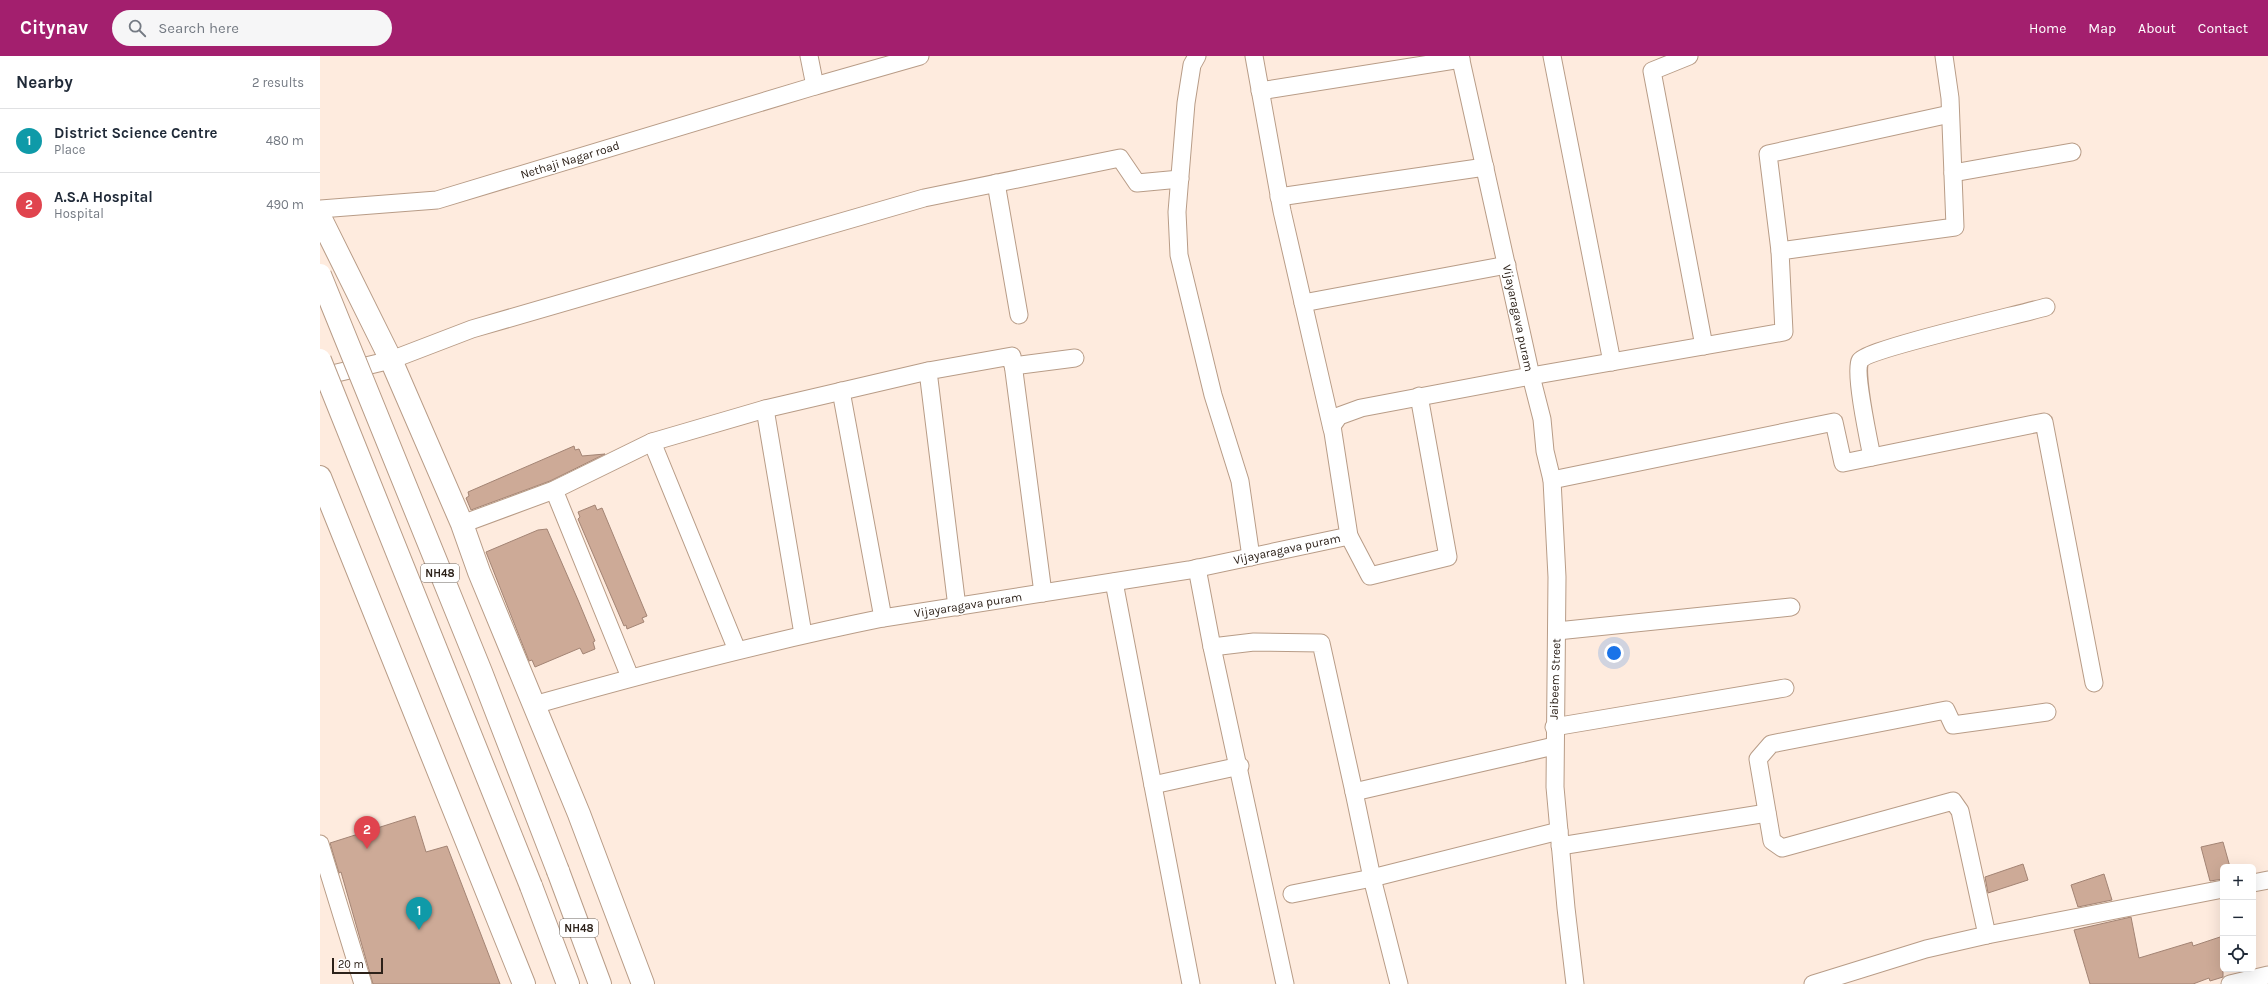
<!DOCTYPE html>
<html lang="en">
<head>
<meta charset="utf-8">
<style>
	:root { --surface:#fff; --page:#f6f6f7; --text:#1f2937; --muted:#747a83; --line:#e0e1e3; --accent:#a31f6e }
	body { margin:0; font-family:Karla,sans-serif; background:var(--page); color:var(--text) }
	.controls { position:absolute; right:12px; bottom:12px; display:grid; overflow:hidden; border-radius:6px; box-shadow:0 4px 16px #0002 }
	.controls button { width:36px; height:36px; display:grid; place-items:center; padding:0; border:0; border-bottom:1px solid var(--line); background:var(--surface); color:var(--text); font:20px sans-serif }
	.scale { position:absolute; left:12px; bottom:10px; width:51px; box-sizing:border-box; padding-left:4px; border:2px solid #2c2119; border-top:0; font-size:11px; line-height:14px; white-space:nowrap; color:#2c2119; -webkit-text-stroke:3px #fff; paint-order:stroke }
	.you { position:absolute; left:1294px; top:597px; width:14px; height:14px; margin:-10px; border:3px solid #fff; border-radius:50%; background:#1a73e8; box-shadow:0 0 0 6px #1a73e833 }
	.badge { display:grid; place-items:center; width:26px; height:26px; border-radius:50%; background:var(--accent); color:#fff; font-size:13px; font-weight:700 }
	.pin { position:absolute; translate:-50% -33px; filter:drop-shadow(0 1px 2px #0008) }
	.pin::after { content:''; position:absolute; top:21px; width:14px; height:12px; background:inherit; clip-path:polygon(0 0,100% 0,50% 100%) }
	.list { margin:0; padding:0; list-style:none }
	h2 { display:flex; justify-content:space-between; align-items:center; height:52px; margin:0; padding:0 16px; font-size:17px }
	h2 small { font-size:13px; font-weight:400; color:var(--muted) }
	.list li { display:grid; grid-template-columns:26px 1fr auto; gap:12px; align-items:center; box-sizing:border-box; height:64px; padding:0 16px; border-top:1px solid var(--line) }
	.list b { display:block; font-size:15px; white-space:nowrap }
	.list p { margin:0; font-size:13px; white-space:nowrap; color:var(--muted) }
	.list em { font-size:13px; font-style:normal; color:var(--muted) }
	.icon { flex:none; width:22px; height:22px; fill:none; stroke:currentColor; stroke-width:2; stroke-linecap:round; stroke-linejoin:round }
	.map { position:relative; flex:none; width:1948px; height:928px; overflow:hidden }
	header { display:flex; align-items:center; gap:24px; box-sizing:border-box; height:56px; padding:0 20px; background:var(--accent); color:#fff }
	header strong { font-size:19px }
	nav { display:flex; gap:22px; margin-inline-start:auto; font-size:14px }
	.search { width:280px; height:36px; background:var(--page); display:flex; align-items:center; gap:10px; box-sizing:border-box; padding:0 14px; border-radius:22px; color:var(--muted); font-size:15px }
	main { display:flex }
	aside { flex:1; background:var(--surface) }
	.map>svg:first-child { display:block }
	.building { fill:#cdaa97; stroke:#a38474 }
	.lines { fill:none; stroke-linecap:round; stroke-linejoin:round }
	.street-casing { stroke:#b89c87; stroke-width:19 }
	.secondary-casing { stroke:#b89c87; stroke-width:24 }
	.highway-casing { stroke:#b89c87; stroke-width:24 }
	.street { stroke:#fff; stroke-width:17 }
	.secondary { stroke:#fff; stroke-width:22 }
	.highway { stroke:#fff; stroke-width:22 }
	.highway-bridge-casing { stroke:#b89c87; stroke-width:24; stroke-linecap:butt }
	.highway-bridge { stroke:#fff; stroke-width:22 }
	.labels { text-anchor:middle; stroke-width:3; stroke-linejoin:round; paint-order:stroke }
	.shield { fill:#fff; stroke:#6b645e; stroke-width:1 }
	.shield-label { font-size:11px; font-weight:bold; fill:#2c2119 }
	.street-label { font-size:12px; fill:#2c2119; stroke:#fff }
</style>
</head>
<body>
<header>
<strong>Citynav</strong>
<div class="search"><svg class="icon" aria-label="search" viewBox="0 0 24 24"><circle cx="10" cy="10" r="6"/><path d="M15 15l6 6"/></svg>Search here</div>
<nav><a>Home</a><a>Map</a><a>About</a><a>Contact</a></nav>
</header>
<main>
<aside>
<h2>Nearby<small>2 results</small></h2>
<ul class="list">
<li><span class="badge" style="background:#0f9aa8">1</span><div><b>District Science Centre</b><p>Place</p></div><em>480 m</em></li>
<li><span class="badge" style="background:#e0444e">2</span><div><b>A.S.A Hospital</b><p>Hospital</p></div><em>490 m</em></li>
</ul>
</aside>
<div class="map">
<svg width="1948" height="928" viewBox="0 0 1948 928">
	<rect width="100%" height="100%" fill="#feebde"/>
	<g class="building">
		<polygon points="254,390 255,394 259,393 262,400 285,398 230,425 151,454 146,442 149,440 148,436"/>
		<polygon points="275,449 277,454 282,452 327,560 322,562 324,566 307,573 306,569 304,570 258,463 260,461 258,456"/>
		<polygon points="227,473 258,544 275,585 273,586 275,593 263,598 260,592 215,611 212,604 209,605 166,496 218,474"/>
		<polygon points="95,760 106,796 127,790 180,928 53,928 21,816 19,817 10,787"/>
		<polygon points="1903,786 1910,811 1903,811 1903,823 1890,825 1881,791"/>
		<polygon points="1703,808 1708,824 1668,837 1665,821"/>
		<polygon points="1784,818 1792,844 1758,851 1751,829"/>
		<polygon points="1811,861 1819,902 1872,886 1873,890 1903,880 1903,921 1890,925 1889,922 1873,928 1770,928 1754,874"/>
	</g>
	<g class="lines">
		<defs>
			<g id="street">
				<polyline points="489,0 495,30 600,0"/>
				<polyline points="877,0 872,9 866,47 857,156 859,199 893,339 920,425 931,501"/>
				<polyline points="934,0 962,155 1012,373"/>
				<polyline points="1232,0 1292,306"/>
				<polyline points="1369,0 1332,15 1384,290"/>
				<polyline points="940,35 1141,3"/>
				<polyline points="1633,117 1752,96"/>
				<polyline points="676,127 699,259"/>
				<polyline points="959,141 1165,111"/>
				<polyline points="0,153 117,144 495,30"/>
				<polyline points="1460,195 1448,98 1630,58"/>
				<polyline points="983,247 1187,209"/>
				<polyline points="693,310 755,302"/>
				<polyline points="0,321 71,304 152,273 604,142 800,102 817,127 860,123"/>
				<polyline points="521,335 563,562 869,514 1029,480 1012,370 1019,360 1041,352 1211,320 1140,0"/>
				<polyline points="332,386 445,353"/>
				<path d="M 1552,401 C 1549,386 1534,315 1540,305 C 1547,293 1702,258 1726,251"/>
				<polyline points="1232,424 1514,366 1523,407 1724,366 1774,627"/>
				<polyline points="234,434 310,621"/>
				<polyline points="142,468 234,434 332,386 417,594"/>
				<polyline points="1029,480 1050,520 1128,501 1099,340"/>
				<polyline points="877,512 892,591 965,928"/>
				<polyline points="794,526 871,928"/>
				<polyline points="637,551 608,315 692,300 723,537"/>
				<polyline points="1237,575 1471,551"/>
				<polyline points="483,578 445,353 608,315"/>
				<polyline points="892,591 934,586 1001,587 1034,736"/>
				<path d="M 214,649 C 330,616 445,586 563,562"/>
				<polyline points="1234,671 1465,632"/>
				<polyline points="833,729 920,710"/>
				<polyline points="0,788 43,928"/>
				<polyline points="1240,790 1447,757"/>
				<polyline points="1933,827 1948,824"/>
				<polyline points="972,838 1052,822 1034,736 1234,690"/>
				<polyline points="1667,879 1640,755 1633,745 1462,792 1452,785 1438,703 1451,688 1626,654 1633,669 1727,656"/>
				<polyline points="1079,928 1052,822 1239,775"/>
				<polyline points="1255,928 1246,852 1235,731 1237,521 1232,424 1225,395 1222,363 1211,320 1464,276 1460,195 1635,171 1630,42 1624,0"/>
				<polyline points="1493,928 1606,893 1667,879 1903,833"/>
				<polyline points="1910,928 1948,919"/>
			</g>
			<g id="secondary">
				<polyline points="0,161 71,304 142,468 159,516 259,758 323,928"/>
				<polyline points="0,421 204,928"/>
			</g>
			<g id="highway">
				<polyline points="238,815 280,928"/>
				<polyline points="211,830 248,928"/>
			</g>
		</defs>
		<use href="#street" class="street-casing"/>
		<use href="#secondary" class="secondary-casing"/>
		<use href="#highway" class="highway-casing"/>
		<use href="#street" class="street"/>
		<use href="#secondary" class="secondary"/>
		<use href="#highway" class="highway"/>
		<defs>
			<g id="highway-bridge">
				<polyline points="0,219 161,616 238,815"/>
				<polyline points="0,304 211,830"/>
			</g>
		</defs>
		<use href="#highway-bridge" class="highway-bridge-casing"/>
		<use href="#highway-bridge" class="highway-bridge"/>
	</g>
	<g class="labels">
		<g class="shield">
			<rect x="101" y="508" width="38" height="18" rx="3"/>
			<rect x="240" y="863" width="38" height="18" rx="3"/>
		</g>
		<g class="shield-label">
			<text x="120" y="521">NH48</text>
			<text x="259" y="876">NH48</text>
		</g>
		<g class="street-label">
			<text transform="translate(250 104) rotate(-17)" y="4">Nethaji Nagar road</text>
			<text transform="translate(1198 262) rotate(78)" y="4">Vijayaragava puram</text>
			<text transform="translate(967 493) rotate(-12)" y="4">Vijayaragava puram</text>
			<text transform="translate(648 549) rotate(-9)" y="4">Vijayaragava puram</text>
			<text transform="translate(1235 623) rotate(-88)" y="4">Jaibeem Street</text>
		</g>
	</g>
</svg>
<div class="controls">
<button>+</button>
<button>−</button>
<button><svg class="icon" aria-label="locate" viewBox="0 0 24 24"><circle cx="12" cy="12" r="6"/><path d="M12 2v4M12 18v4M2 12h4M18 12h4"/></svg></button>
</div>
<div class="scale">20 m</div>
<div class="you"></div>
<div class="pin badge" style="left:99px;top:874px;background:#0f9aa8">1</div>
<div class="pin badge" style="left:47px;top:793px;background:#e0444e">2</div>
</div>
</main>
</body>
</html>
